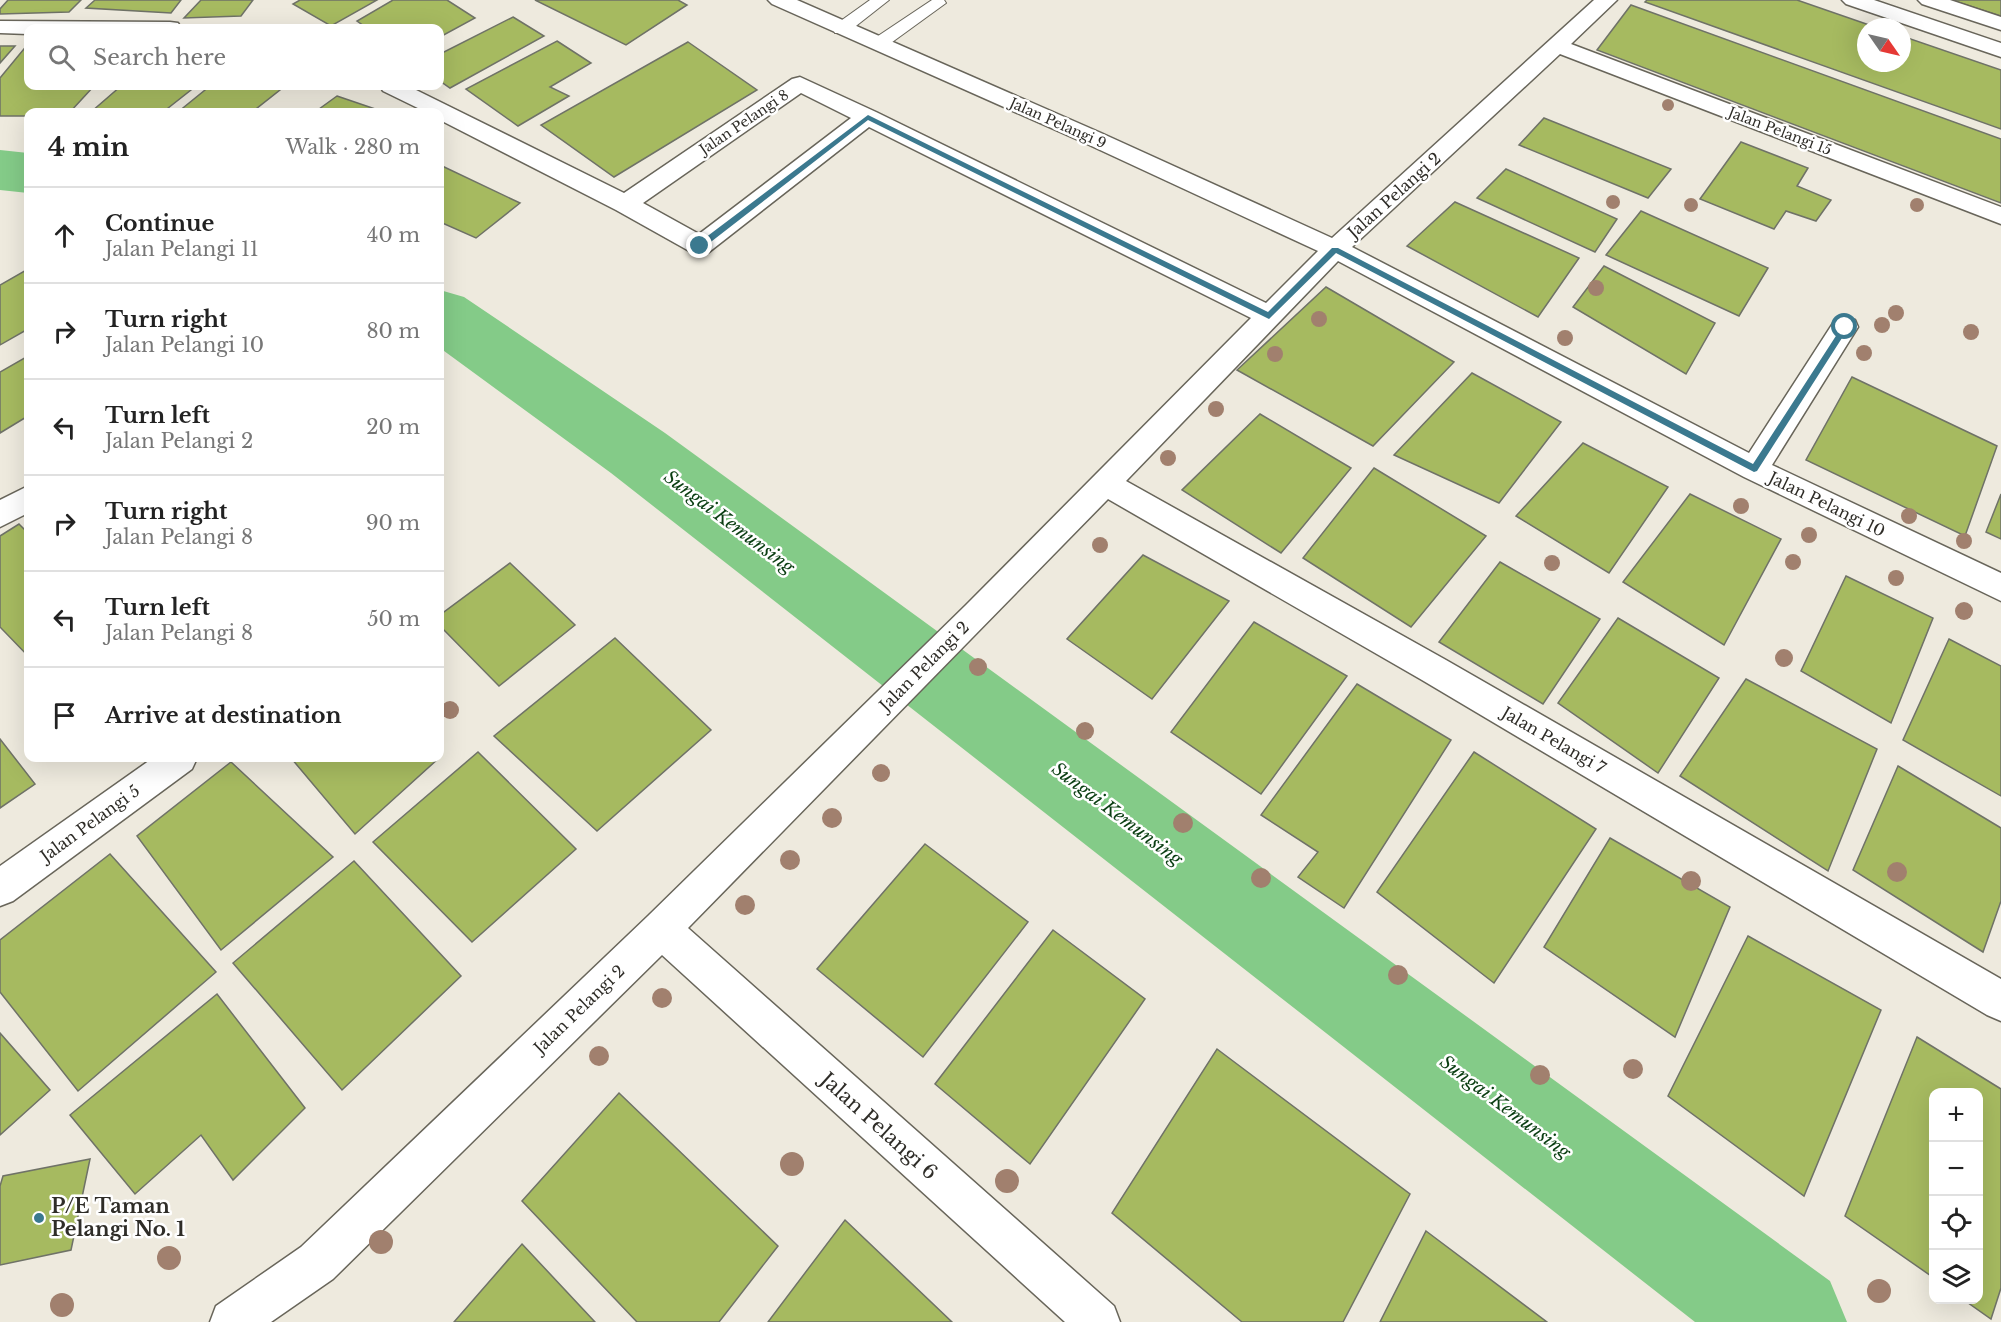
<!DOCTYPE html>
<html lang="en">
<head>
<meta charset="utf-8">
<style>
	:root { --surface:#fff; --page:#f2f2f2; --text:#222; --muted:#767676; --line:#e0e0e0 }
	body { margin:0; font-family:"Libre Baskerville",serif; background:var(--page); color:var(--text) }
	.controls { position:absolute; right:18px; bottom:18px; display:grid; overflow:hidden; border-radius:12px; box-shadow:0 6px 24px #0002 }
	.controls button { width:54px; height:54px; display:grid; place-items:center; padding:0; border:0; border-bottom:2px solid var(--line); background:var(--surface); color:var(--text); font:30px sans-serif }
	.compass { position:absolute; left:1857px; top:18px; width:54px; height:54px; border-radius:50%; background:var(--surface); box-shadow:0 6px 24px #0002; rotate:124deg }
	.stop { position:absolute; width:18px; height:18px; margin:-14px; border:4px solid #3b798f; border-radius:50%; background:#fff }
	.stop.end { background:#3b798f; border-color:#fff; box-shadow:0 2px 6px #0008 }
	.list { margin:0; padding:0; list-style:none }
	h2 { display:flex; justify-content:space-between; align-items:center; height:78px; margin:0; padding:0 24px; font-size:26px }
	h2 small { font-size:20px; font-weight:400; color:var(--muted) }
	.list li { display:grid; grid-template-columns:39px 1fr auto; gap:18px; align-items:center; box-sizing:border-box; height:96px; padding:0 24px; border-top:2px solid var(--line) }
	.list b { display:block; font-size:22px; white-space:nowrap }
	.list p { margin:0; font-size:20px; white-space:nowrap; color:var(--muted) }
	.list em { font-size:20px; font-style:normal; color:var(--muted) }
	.icon { flex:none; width:33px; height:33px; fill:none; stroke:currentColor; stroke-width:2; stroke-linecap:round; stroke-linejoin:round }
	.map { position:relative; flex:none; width:2001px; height:1322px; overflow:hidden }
	.search { position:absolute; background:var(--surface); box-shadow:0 6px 24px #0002; left:24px; top:24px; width:420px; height:66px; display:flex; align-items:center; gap:15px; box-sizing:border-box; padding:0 21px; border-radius:12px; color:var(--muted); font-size:22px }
	.panel { position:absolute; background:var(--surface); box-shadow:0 6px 24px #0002; left:24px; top:108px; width:420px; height:654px; border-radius:12px }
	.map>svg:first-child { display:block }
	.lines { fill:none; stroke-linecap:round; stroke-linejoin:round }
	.river { fill:#84cb88; fill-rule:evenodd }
	.building { fill:#a6ba60; stroke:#6f7267; stroke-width:1.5 }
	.lane-casing { stroke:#68655a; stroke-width:2 }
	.street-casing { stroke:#68655a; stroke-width:3 }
	.lane { fill:#fff; fill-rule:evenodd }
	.street { fill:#fff; fill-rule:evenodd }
	.tree { fill:#a1806e }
	.route { fill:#3b798f }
	.poi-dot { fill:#3b798f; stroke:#fff; stroke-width:2 }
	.labels { text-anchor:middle; stroke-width:5; stroke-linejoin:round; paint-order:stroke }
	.far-street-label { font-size:14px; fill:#2f2d28; stroke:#fff }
	.street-label { font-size:16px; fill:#2f2d28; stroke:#fff }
	.water-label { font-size:18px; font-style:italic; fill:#0a3e12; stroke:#fff }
	.near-street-label { font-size:20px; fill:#2f2d28; stroke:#fff }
	.near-poi-label { font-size:20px; font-weight:bold; fill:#2f2d28; stroke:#fff; text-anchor:start }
</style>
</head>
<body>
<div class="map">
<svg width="2001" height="1322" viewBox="0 0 2001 1322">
	<rect width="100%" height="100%" fill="#eeeade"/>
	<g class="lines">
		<g class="river">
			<polygon points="0,150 28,153 28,193 0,190"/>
			<polygon points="440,290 464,297 665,433 1830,1281 1847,1322 1695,1322 611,473 440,348"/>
		</g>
	</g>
	<g class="building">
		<polygon points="8,0 81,0 69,12 0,14 0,9"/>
		<polygon points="95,0 181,0 171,13 86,8"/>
		<polygon points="201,0 253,0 241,16 184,18"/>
		<polygon points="300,0 377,0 331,26 293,4"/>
		<polygon points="393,0 447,0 475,18 440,37 440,28 367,28 357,21"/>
		<polygon points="535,0 678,0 687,5 626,45"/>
		<polygon points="1647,0 1797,0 1875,27 1866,27 1866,63 1902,63 1902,36 2001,70 2001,129 1645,2"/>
		<polygon points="1951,0 2001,0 2001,16"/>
		<polygon points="1631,5 2001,139 2001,203 1597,50"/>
		<polygon points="513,17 544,36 450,88 440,81 440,54"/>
		<polygon points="557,41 591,63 550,87 569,96 518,126 466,89"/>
		<polygon points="688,42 757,90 614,177 541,125"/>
		<polygon points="28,44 28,86 94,86 70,112 28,112 28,116 0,116 0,78"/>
		<polygon points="0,46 15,46 0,63"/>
		<polygon points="121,86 196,86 163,112 91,112"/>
		<polygon points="210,86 285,86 252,112 178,112"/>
		<polygon points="337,96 384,112 315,112"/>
		<polygon points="1544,118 1671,169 1648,198 1519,145"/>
		<polygon points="1741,142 1808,168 1797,186 1831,200 1816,221 1786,211 1774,229 1700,199"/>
		<polygon points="440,165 520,203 476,238 440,222"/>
		<polygon points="1506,169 1617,219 1595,252 1477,198"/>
		<polygon points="1455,202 1579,258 1538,317 1407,246"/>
		<polygon points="1641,211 1768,268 1739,316 1606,255"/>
		<polygon points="1604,266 1715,323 1686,374 1573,307"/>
		<polygon points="28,269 28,329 0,345 0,285"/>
		<polygon points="1326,287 1454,362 1373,446 1237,370"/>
		<polygon points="28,356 28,416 0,433 0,372"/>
		<polygon points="1472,373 1561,422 1499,503 1394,455"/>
		<polygon points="1852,377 1997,446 1965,536 1806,460"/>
		<polygon points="1260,414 1351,468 1281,553 1182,490"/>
		<polygon points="1583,443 1668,487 1609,573 1516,516"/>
		<polygon points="1374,468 1486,536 1411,627 1303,558"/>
		<polygon points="1690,494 1781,539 1724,645 1623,582"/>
		<polygon points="2001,494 2001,539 1986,532"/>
		<polygon points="19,524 28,533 28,656 0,627 0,536"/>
		<polygon points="1143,555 1229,601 1152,699 1067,639"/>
		<polygon points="1500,562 1600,619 1543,704 1439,642"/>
		<polygon points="510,563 575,625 499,686 440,626 440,615"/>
		<polygon points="1846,576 1933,618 1891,723 1801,671"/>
		<polygon points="1618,618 1719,678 1658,773 1558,703"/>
		<polygon points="1254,622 1347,676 1261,794 1171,732"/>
		<polygon points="615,638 711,730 597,831 494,736"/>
		<polygon points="1949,639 2001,666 2001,796 1903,740"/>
		<polygon points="1746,679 1877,749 1828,871 1680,776"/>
		<polygon points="1357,684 1451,740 1344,908 1298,877 1318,852 1261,815"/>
		<polygon points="0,739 35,784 0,808"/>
		<polygon points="478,752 576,849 472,942 373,842"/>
		<polygon points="1474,752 1596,829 1494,983 1377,892"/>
		<polygon points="291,758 439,758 355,834"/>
		<polygon points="231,762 333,857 221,950 137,836"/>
		<polygon points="1898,766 2001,828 2001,901 1983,952 1853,870"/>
		<polygon points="1610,838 1730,907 1675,1037 1544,947"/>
		<polygon points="925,844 1028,922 923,1057 817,969"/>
		<polygon points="110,854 216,972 78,1091 0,992 0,940"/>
		<polygon points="354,861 461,976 342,1090 233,963"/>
		<polygon points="1053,930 1145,999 1030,1164 935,1084"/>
		<polygon points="1748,936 1881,1010 1804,1196 1668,1096"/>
		<polygon points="217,994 305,1108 233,1180 201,1135 135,1194 70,1115"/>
		<polygon points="0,1033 50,1090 0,1135"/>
		<polygon points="1917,1037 2001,1089 2001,1288 1991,1319 1964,1300 1978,1300 1978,1092 1934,1092 1934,1278 1845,1216"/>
		<polygon points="1217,1049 1410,1194 1343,1322 1242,1322 1112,1213"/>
		<polygon points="619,1093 778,1246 719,1322 637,1322 522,1201"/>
		<polygon points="90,1159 71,1250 0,1265 0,1186 3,1176"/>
		<polygon points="845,1220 952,1322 768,1322"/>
		<polygon points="1426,1231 1547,1322 1380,1322"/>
		<polygon points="522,1244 595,1322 454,1322"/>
	</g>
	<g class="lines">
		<defs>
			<g id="lane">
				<polygon points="870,0 889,0 847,33 835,33 833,29 835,25"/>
				<polygon points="932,0 944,0 946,3 884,48 872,48 870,44 872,40"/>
			</g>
			<g id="street">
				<path d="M 768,0 L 797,0 L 1101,133 L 1332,238 L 1594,0 L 1617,0 L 1571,44 L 2001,207 L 2001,224 L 1560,54 L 1352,247 L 1749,453 L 1835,320 L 1845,318 L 1855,320 L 1858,327 L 1772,465 L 2001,573 L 2001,601 L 1744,477 L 1338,261 L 1126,481 L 1446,660 L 2001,979 L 2001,1021 L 1987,1015 L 1422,680 L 1108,499 L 688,928 L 1114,1306 L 1120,1322 L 1065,1322 L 662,955 L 333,1279 L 271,1322 L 210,1322 L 216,1306 L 301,1247 L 648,916 L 966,605 L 1251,318 L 869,127 L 709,252 L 700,254 L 691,252 L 616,210 L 440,120 L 440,112 L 426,112 L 383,91 L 380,86 L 408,86 L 624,193 L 792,79 L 800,77 L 876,112 L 1266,303 L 1318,251 L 1085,143 L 772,4 ZM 801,93 L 851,118 L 699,234 L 643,203 Z"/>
				<polygon points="1842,0 1874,0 2001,43 2001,57 1846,4"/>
				<polygon points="1918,0 1950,0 2001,17 2001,30 1922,4"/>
				<polygon points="0,21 170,22 178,23 181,28 28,28 28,34 0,33"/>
				<polygon points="28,486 28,513 0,527 0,500"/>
				<polygon points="153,758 197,758 192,769 13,901 0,906 0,866"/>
			</g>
		</defs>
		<use href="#lane" class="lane-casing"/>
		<use href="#street" class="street-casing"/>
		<use href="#lane" class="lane"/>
		<use href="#street" class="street"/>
	</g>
	<g class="tree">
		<circle cx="1668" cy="105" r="6"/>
		<circle cx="1613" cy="202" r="7"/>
		<circle cx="1691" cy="205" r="7"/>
		<circle cx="1917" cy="205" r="7"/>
		<circle cx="1596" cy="288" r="8"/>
		<circle cx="1896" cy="313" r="8"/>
		<circle cx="1319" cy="319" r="8"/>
		<circle cx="1882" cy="325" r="8"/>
		<circle cx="1971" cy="332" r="8"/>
		<circle cx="1565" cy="338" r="8"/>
		<circle cx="1864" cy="353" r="8"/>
		<circle cx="1275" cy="354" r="8"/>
		<circle cx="1216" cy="409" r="8"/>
		<circle cx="1168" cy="458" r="8"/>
		<circle cx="1741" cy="506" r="8"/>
		<circle cx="1909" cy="516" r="8"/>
		<circle cx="1809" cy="535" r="8"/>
		<circle cx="1964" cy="541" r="8"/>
		<circle cx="1100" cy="545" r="8"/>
		<circle cx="1793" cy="562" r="8"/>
		<circle cx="1552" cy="563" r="8"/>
		<circle cx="1896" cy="578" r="8"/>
		<circle cx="1964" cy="611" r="9"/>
		<circle cx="1784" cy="658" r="9"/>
		<circle cx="978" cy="667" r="9"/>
		<circle cx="450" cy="710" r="9"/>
		<circle cx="1085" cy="731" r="9"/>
		<circle cx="881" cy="773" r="9"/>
		<circle cx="832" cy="818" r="10"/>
		<circle cx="1183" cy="823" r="10"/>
		<circle cx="790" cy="860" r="10"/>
		<circle cx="1897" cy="872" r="10"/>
		<circle cx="1261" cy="878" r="10"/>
		<circle cx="1691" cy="881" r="10"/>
		<circle cx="745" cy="905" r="10"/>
		<circle cx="1398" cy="975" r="10"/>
		<circle cx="662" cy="998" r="10"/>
		<circle cx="599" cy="1056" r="10"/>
		<circle cx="1633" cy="1069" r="10"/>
		<circle cx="1540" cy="1075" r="10"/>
		<circle cx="792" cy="1164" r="12"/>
		<circle cx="1007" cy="1181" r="12"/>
		<circle cx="381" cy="1242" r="12"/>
		<circle cx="169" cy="1258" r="12"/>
		<circle cx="1879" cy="1291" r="12"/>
		<circle cx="62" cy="1305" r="12"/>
	</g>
	<polygon class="route" points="868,115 1268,312 1332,248 1338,248 1753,464 1843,325 1849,327 1757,471 1754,472 1336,253 1269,319 868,120 703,248 697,248 697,244"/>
	<circle class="poi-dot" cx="39" cy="1218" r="6"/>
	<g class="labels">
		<g class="far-street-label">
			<text transform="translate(744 122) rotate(-34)" y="5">Jalan Pelangi 8</text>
			<text transform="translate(1058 123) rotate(24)" y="5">Jalan Pelangi 9</text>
			<text transform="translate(1780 131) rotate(21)" y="5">Jalan Pelangi 15</text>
		</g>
		<g class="street-label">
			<text transform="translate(1394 195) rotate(-42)" y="6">Jalan Pelangi 2</text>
			<text transform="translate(1827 504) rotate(26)" y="6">Jalan Pelangi 10</text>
			<text transform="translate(924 666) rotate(-45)" y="6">Jalan Pelangi 2</text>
			<text transform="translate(1554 740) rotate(30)" y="6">Jalan Pelangi 7</text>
			<text transform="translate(90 823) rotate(-36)" y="6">Jalan Pelangi 5</text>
			<text transform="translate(579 1009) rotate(-44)" y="6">Jalan Pelangi 2</text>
		</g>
		<g class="water-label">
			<text transform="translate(729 522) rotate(37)" y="6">Sungai Kemunsing</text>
			<text transform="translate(1117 814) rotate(37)" y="6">Sungai Kemunsing</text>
			<text transform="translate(1505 1107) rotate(37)" y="6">Sungai Kemunsing</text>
		</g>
		<g class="near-street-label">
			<text transform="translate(879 1126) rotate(42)" y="7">Jalan Pelangi 6</text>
		</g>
		<g class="near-poi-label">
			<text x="51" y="1213">P/E Taman<tspan x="51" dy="23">Pelangi No. 1</tspan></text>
		</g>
	</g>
</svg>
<div class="controls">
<button>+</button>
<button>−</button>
<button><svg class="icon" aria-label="locate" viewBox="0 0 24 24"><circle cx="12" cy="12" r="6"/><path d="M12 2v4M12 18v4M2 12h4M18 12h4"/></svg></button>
<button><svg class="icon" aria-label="layers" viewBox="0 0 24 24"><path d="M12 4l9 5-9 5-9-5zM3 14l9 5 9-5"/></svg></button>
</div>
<svg class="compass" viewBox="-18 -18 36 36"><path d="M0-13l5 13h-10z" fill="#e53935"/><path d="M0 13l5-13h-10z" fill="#767676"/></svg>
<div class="stop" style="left:1845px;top:327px"></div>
<div class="stop end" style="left:700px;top:246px"></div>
<div class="search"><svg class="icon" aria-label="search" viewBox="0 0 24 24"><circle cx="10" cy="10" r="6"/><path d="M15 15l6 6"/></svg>Search here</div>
<section class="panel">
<h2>4 min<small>Walk · 280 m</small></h2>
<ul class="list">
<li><svg class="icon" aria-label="ahead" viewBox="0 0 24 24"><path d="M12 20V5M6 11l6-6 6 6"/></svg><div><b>Continue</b><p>Jalan Pelangi 11</p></div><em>40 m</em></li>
<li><svg class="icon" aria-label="right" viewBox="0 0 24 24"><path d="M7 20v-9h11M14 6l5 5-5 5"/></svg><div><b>Turn right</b><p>Jalan Pelangi 10</p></div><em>80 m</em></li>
<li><svg class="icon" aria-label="left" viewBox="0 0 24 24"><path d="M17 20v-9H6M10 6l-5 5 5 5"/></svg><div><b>Turn left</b><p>Jalan Pelangi 2</p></div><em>20 m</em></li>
<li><svg class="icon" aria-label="right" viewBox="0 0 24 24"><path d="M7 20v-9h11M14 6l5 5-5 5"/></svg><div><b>Turn right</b><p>Jalan Pelangi 8</p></div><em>90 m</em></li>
<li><svg class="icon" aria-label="left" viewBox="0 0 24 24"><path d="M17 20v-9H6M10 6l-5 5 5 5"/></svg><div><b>Turn left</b><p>Jalan Pelangi 8</p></div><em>50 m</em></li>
<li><svg class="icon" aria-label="arrive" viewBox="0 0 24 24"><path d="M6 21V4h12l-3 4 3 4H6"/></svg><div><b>Arrive at destination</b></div></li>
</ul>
</section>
</div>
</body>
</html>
